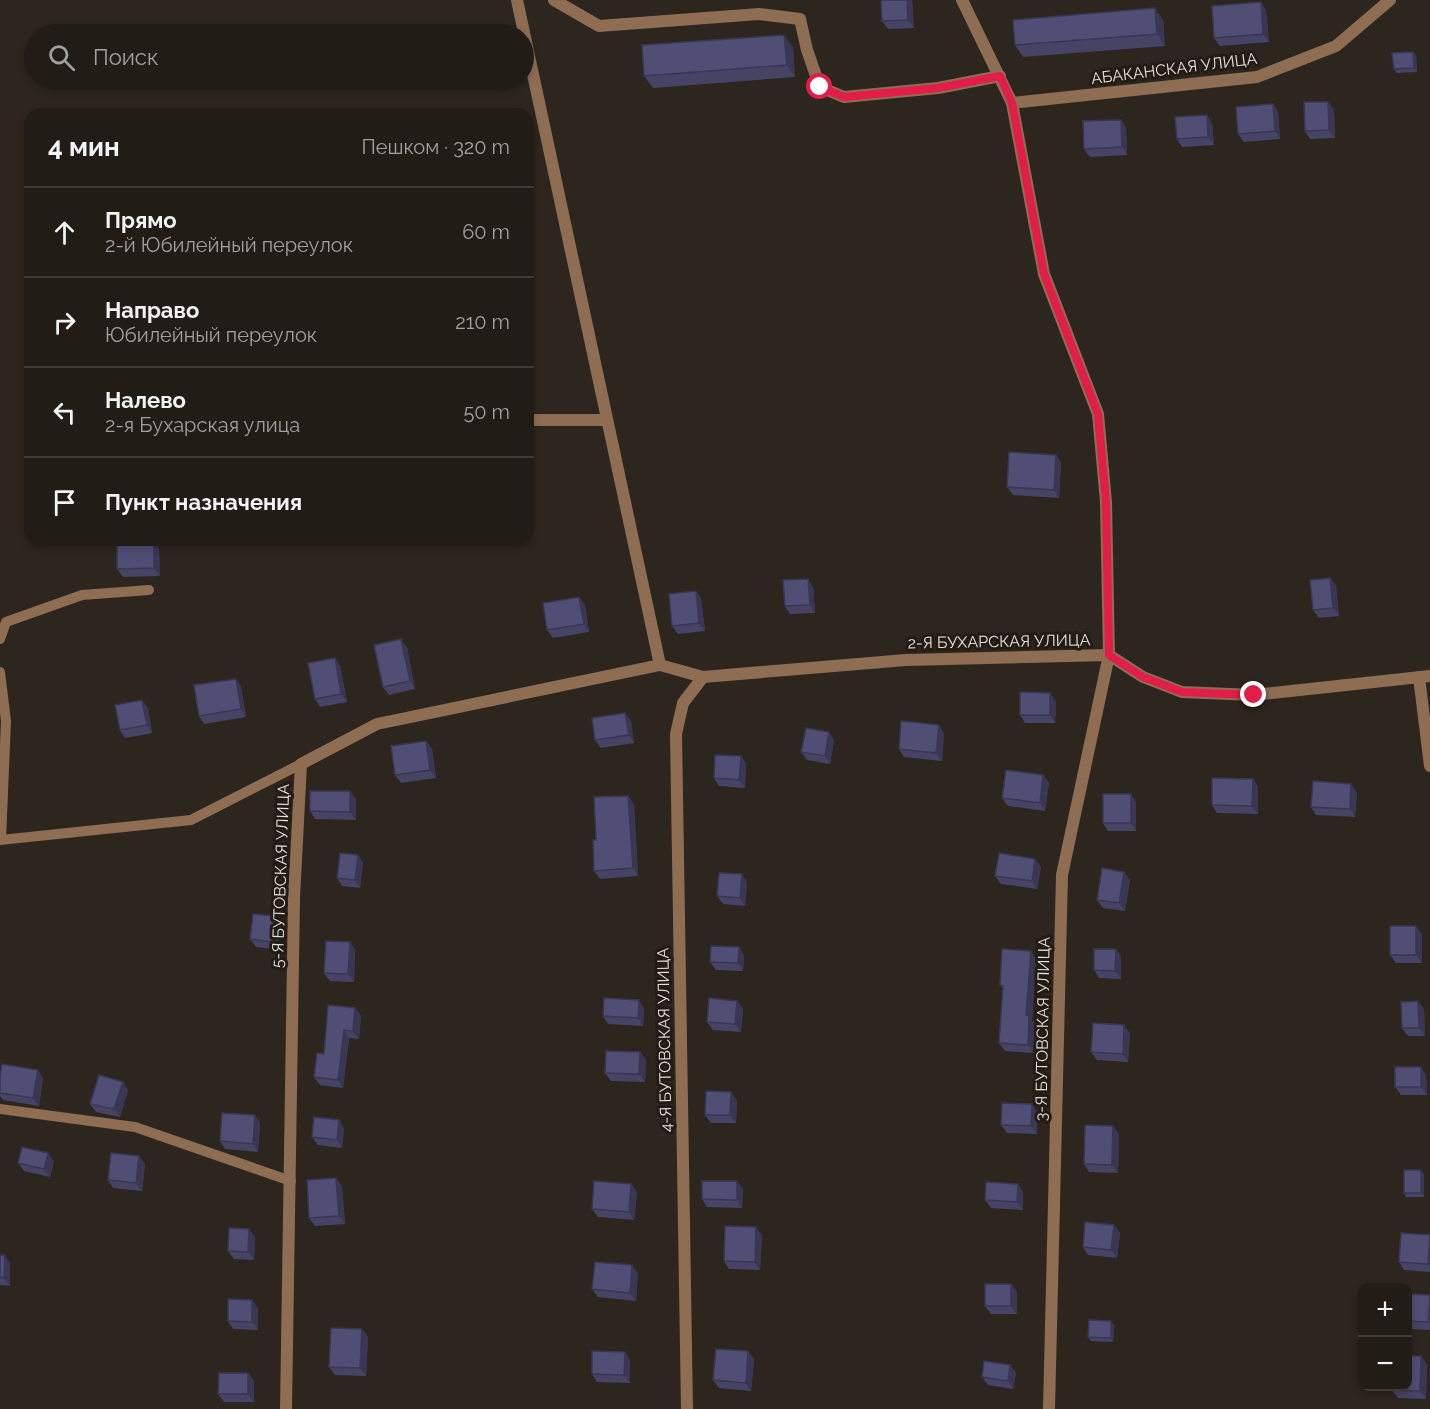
<!DOCTYPE html>
<html lang="ru">
<head>
<meta charset="utf-8">
<style>
	:root { --surface:#211c16; --page:#29251f; --text:#f1f3f6; --muted:#a2a1a1; --line:#3e3a35 }
	body { margin:0; font-family:Raleway,sans-serif; background:var(--page); color:var(--text) }
	.controls { position:absolute; right:18px; bottom:18px; display:grid; overflow:hidden; border-radius:12px; box-shadow:0 3px 9px #0003 }
	.controls button { width:54px; height:54px; display:grid; place-items:center; padding:0; border:0; border-bottom:2px solid var(--line); background:var(--surface); color:var(--text); font:30px sans-serif }
	.stop { position:absolute; width:18px; height:18px; margin:-14px; border:4px solid #e11d48; border-radius:50%; background:#fff }
	.stop.end { background:#e11d48; border-color:#fff; box-shadow:0 2px 6px #0008 }
	.list { margin:0; padding:0; list-style:none }
	h2 { display:flex; justify-content:space-between; align-items:center; height:78px; margin:0; padding:0 24px; font-size:26px }
	h2 small { font-size:20px; font-weight:400; color:var(--muted) }
	.list li { display:grid; grid-template-columns:39px 1fr auto; gap:18px; align-items:center; box-sizing:border-box; height:90px; padding:0 24px; border-top:2px solid var(--line) }
	.list b { display:block; font-size:22px; white-space:nowrap }
	.list p { margin:0; font-size:20px; white-space:nowrap; color:var(--muted) }
	.list em { font-size:20px; font-style:normal; color:var(--muted) }
	.icon { flex:none; width:33px; height:33px; fill:none; stroke:currentColor; stroke-width:2; stroke-linecap:round; stroke-linejoin:round }
	.map { position:relative; flex:none; width:1430px; height:1409px; overflow:hidden }
	.search { position:absolute; background:var(--surface); box-shadow:0 3px 9px #0003; left:24px; top:24px; width:510px; height:66px; display:flex; align-items:center; gap:15px; box-sizing:border-box; padding:0 21px; border-radius:33px; color:var(--muted); font-size:22px }
	.panel { position:absolute; background:var(--surface); box-shadow:0 3px 9px #0003; left:24px; top:108px; width:510px; height:438px; border-radius:18px }
	.map>svg:first-child { display:block }
	.lines { fill:none; stroke-linecap:round; stroke-linejoin:round }
	.service { stroke:#8e6d53; stroke-width:10 }
	.minor { stroke:#8e6d53; stroke-width:12 }
	.tertiary { stroke:#8e6d53; stroke-width:12 }
	.wall { fill:#464365 }
	.shaded-wall { fill:#393753 }
	.building { fill:#514e76; stroke:#393753; stroke-width:1.5 }
	.route { stroke:#e11d48; stroke-width:8 }
	.labels { text-anchor:middle; stroke-width:6; stroke-linejoin:round; paint-order:stroke }
	.street-label { font-size:16px; fill:#e7e3de; stroke:#231c15 }
</style>
</head>
<body>
<div class="map">
<svg width="1430" height="1409" viewBox="0 0 1430 1409">
	<rect width="100%" height="100%" fill="#2c261e"/>
	<g class="lines">
		<g class="service">
			<polyline points="0,639 6,622 82,595 149,590"/>
			<polyline points="0,672 6,721 1,840"/>
			<polyline points="0,840 191,820 301,764"/>
			<polyline points="0,1109 135,1127 291,1181"/>
		</g>
		<g class="minor">
			<polyline points="517,0 660,665"/>
			<polyline points="554,0 599,26 759,14 800,19 807,50 820,87 844,97 938,88 1000,76"/>
			<polyline points="1012,103 1257,77 1336,46 1390,0"/>
			<polyline points="528,420 607,420"/>
			<polyline points="1419,677 1430,766"/>
			<polyline points="286,1409 294,898 301,764 377,724 660,665 703,677 906,660 1109,655 1062,875 1049,1409"/>
			<polyline points="687,1409 676,734 683,703 703,677"/>
		</g>
		<polyline class="tertiary" points="962,0 1012,103 1044,274 1098,414 1106,502 1109,655 1143,677 1182,692 1254,695 1430,676"/>
	</g>
	<g class="wall">
		<polygon points="912,0 914,28 888,29 882,21"/>
		<polygon points="1266,10 1269,42 1220,46 1214,38"/>
		<polygon points="1163,20 1165,46 1023,57 1015,45"/>
		<polygon points="793,47 795,77 653,88 644,76"/>
		<polygon points="1413,52 1416,56 1417,72 1397,73 1394,69"/>
		<polygon points="1328,102 1334,110 1335,138 1310,139 1305,131"/>
		<polygon points="1273,104 1278,112 1280,139 1244,142 1238,134"/>
		<polygon points="1121,120 1126,128 1127,155 1090,157 1084,149"/>
		<polygon points="1212,123 1214,145 1182,147 1177,139"/>
		<polygon points="1056,455 1061,463 1059,498 1013,495 1007,487"/>
		<polygon points="159,549 160,576 123,577 117,569"/>
		<polygon points="1330,578 1336,586 1339,616 1319,618 1313,610"/>
		<polygon points="813,587 815,613 790,614 785,606"/>
		<polygon points="696,591 701,599 705,631 678,634 672,626"/>
		<polygon points="579,597 585,605 589,632 553,638 547,630"/>
		<polygon points="407,647 415,689 389,695 383,687"/>
		<polygon points="335,658 340,666 347,702 320,707 315,699"/>
		<polygon points="236,679 241,687 246,717 204,724 199,716"/>
		<polygon points="1056,701 1055,723 1025,723 1020,715"/>
		<polygon points="148,708 152,733 125,738 120,730"/>
		<polygon points="631,721 634,743 601,748 595,740"/>
		<polygon points="944,733 942,761 904,757 899,749"/>
		<polygon points="834,740 830,764 807,760 801,752"/>
		<polygon points="426,741 432,749 436,778 401,783 395,775"/>
		<polygon points="741,756 746,764 745,788 719,786 714,778"/>
		<polygon points="1043,775 1049,783 1045,811 1008,806 1002,798"/>
		<polygon points="1253,779 1258,787 1258,814 1217,813 1212,805"/>
		<polygon points="1357,792 1355,817 1316,815 1311,807"/>
		<polygon points="1131,794 1136,802 1136,831 1108,831 1103,823"/>
		<polygon points="356,799 356,820 315,819 310,811"/>
		<polygon points="634,804 638,876 600,879 594,871 596,840"/>
		<polygon points="358,855 363,863 360,888 342,886 337,878"/>
		<polygon points="1035,859 1041,867 1037,889 1001,884 995,876"/>
		<polygon points="1124,872 1130,880 1125,911 1103,908 1097,900"/>
		<polygon points="742,874 747,883 745,906 723,904 717,896"/>
		<polygon points="280,924 278,950 256,947 250,939"/>
		<polygon points="1422,934 1422,963 1396,963 1390,955"/>
		<polygon points="350,942 355,950 354,982 330,981 324,973"/>
		<polygon points="1116,949 1121,957 1121,979 1099,978 1094,970"/>
		<polygon points="744,955 743,971 716,970 710,962"/>
		<polygon points="1036,959 1032,1020 1035,1024 1033,1053 1005,1051 999,1043 1003,990 1000,985"/>
		<polygon points="737,1001 743,1009 741,1032 713,1030 707,1022"/>
		<polygon points="355,1008 361,1016 359,1039 349,1038 343,1088 320,1085 314,1077 324,1054"/>
		<polygon points="644,1008 643,1026 608,1024 603,1016"/>
		<polygon points="1424,1009 1425,1036 1408,1036 1402,1028"/>
		<polygon points="1130,1033 1128,1062 1097,1060 1091,1052"/>
		<polygon points="640,1052 646,1060 645,1082 611,1081 605,1073"/>
		<polygon points="1426,1075 1427,1095 1401,1095 1395,1087"/>
		<polygon points="0,1076 43,1078 39,1106 3,1100 0,1096"/>
		<polygon points="128,1090 120,1117 96,1112 90,1104"/>
		<polygon points="737,1100 736,1123 711,1123 705,1115"/>
		<polygon points="1037,1112 1037,1134 1007,1133 1001,1125"/>
		<polygon points="260,1123 258,1152 225,1149 220,1141"/>
		<polygon points="344,1128 342,1148 318,1145 312,1137"/>
		<polygon points="1119,1134 1118,1173 1089,1172 1084,1164"/>
		<polygon points="139,1156 145,1164 142,1191 113,1188 108,1180"/>
		<polygon points="54,1161 50,1177 24,1171 18,1163"/>
		<polygon points="1424,1174 1424,1197 1406,1197 1404,1193"/>
		<polygon points="631,1184 637,1192 634,1220 598,1217 592,1209"/>
		<polygon points="342,1186 345,1224 315,1226 309,1218"/>
		<polygon points="743,1189 742,1208 707,1207 702,1199"/>
		<polygon points="1023,1192 1023,1210 991,1208 985,1200"/>
		<polygon points="1114,1225 1120,1233 1117,1258 1088,1255 1083,1247"/>
		<polygon points="762,1235 760,1270 729,1269 724,1261"/>
		<polygon points="1430,1235 1430,1272 1404,1270 1399,1262"/>
		<polygon points="255,1237 254,1260 234,1259 228,1251"/>
		<polygon points="0,1255 10,1263 10,1286 0,1285"/>
		<polygon points="638,1273 636,1301 598,1297 592,1289"/>
		<polygon points="1011,1284 1017,1292 1017,1314 991,1314 985,1306"/>
		<polygon points="1407,1294 1430,1295 1430,1330 1407,1329"/>
		<polygon points="258,1308 258,1330 233,1329 228,1321"/>
		<polygon points="1111,1321 1114,1325 1113,1342 1091,1341 1088,1337"/>
		<polygon points="362,1329 368,1337 366,1376 335,1375 329,1367"/>
		<polygon points="1421,1356 1427,1365 1426,1399 1398,1398 1392,1390"/>
		<polygon points="754,1359 751,1391 719,1388 713,1380"/>
		<polygon points="630,1360 630,1383 597,1382 592,1374"/>
		<polygon points="1010,1365 1016,1373 1013,1389 988,1385 982,1377"/>
		<polygon points="248,1373 254,1381 254,1402 224,1402 218,1394"/>
	</g>
	<g class="shaded-wall">
		<polygon points="907,0 912,0 914,28 908,20"/>
		<polygon points="1261,2 1266,10 1269,42 1263,34"/>
		<polygon points="1155,8 1163,20 1165,46 1157,34"/>
		<polygon points="784,35 793,47 795,77 787,65"/>
		<polygon points="1413,52 1416,56 1417,72 1414,68"/>
		<polygon points="1328,102 1334,110 1335,138 1329,130"/>
		<polygon points="1273,104 1278,112 1280,139 1275,131"/>
		<polygon points="1207,115 1212,123 1214,145 1208,137"/>
		<polygon points="1121,120 1126,128 1127,155 1122,147"/>
		<polygon points="1056,455 1061,463 1059,498 1054,490"/>
		<polygon points="154,541 159,549 160,576 154,568"/>
		<polygon points="1330,578 1336,586 1339,616 1333,608"/>
		<polygon points="808,579 813,587 815,613 810,605"/>
		<polygon points="696,591 701,599 705,631 699,623"/>
		<polygon points="579,597 585,605 589,632 584,624"/>
		<polygon points="401,639 407,647 415,689 410,681"/>
		<polygon points="335,658 340,666 347,702 341,694"/>
		<polygon points="236,679 241,687 246,717 241,709"/>
		<polygon points="1050,693 1056,701 1055,723 1050,715"/>
		<polygon points="142,700 148,708 152,733 147,725"/>
		<polygon points="625,713 631,721 634,743 629,735"/>
		<polygon points="939,725 944,733 942,761 936,753"/>
		<polygon points="829,732 834,740 830,764 825,756"/>
		<polygon points="426,741 432,749 436,778 430,770"/>
		<polygon points="741,756 746,764 745,788 739,780"/>
		<polygon points="1043,775 1049,783 1045,811 1040,803"/>
		<polygon points="1253,779 1258,787 1258,814 1252,806"/>
		<polygon points="1351,784 1357,792 1355,817 1350,809"/>
		<polygon points="350,791 356,799 356,820 350,812"/>
		<polygon points="1131,794 1136,802 1136,831 1131,823"/>
		<polygon points="628,796 634,804 638,876 633,868"/>
		<polygon points="358,855 363,863 360,888 355,880"/>
		<polygon points="1035,859 1041,867 1037,889 1032,881"/>
		<polygon points="1124,872 1130,880 1125,911 1119,903"/>
		<polygon points="742,874 747,883 745,906 740,898"/>
		<polygon points="275,916 280,924 278,950 272,942"/>
		<polygon points="1416,926 1422,934 1422,963 1416,955"/>
		<polygon points="350,942 355,950 354,982 348,974"/>
		<polygon points="739,947 744,955 743,971 738,963"/>
		<polygon points="1116,949 1121,957 1121,979 1115,971"/>
		<polygon points="1031,951 1036,959 1032,1020 1035,1024 1033,1053 1028,1045 1026,1015"/>
		<polygon points="639,1000 644,1008 643,1026 638,1018"/>
		<polygon points="737,1001 743,1009 741,1032 735,1024"/>
		<polygon points="1418,1001 1424,1009 1425,1036 1419,1028"/>
		<polygon points="355,1008 361,1016 359,1039 353,1031"/>
		<polygon points="1124,1025 1130,1033 1128,1062 1123,1054"/>
		<polygon points="344,1030 349,1038 343,1088 338,1080"/>
		<polygon points="640,1052 646,1060 645,1082 639,1074"/>
		<polygon points="1421,1067 1426,1075 1427,1095 1421,1087"/>
		<polygon points="38,1070 43,1078 39,1106 33,1098"/>
		<polygon points="123,1082 128,1090 120,1117 114,1109"/>
		<polygon points="731,1092 737,1100 736,1123 730,1115"/>
		<polygon points="1032,1104 1037,1112 1037,1134 1031,1126"/>
		<polygon points="255,1115 260,1123 258,1152 253,1144"/>
		<polygon points="339,1120 344,1128 342,1148 337,1140"/>
		<polygon points="1113,1126 1119,1134 1118,1173 1112,1165"/>
		<polygon points="48,1153 54,1161 50,1177 44,1169"/>
		<polygon points="139,1156 145,1164 142,1191 136,1183"/>
		<polygon points="1421,1170 1424,1174 1424,1197 1421,1193"/>
		<polygon points="336,1178 342,1186 345,1224 339,1216"/>
		<polygon points="737,1181 743,1189 742,1208 737,1200"/>
		<polygon points="631,1184 637,1192 634,1220 629,1212"/>
		<polygon points="1018,1184 1023,1192 1023,1210 1017,1202"/>
		<polygon points="1114,1225 1120,1233 1117,1258 1111,1250"/>
		<polygon points="756,1227 762,1235 760,1270 755,1262"/>
		<polygon points="249,1229 255,1237 254,1260 248,1252"/>
		<polygon points="1430,1236 1430,1268 1428,1264"/>
		<polygon points="5,1255 10,1263 10,1286 4,1278"/>
		<polygon points="632,1265 638,1273 636,1301 630,1293"/>
		<polygon points="1011,1284 1017,1292 1017,1314 1011,1306"/>
		<polygon points="252,1300 258,1308 258,1330 252,1322"/>
		<polygon points="1111,1321 1114,1325 1113,1342 1111,1338"/>
		<polygon points="362,1329 368,1337 366,1376 360,1368"/>
		<polygon points="748,1351 754,1359 751,1391 746,1383"/>
		<polygon points="625,1352 630,1360 630,1383 624,1375"/>
		<polygon points="1421,1356 1427,1365 1426,1399 1420,1391"/>
		<polygon points="1010,1365 1016,1373 1013,1389 1008,1381"/>
		<polygon points="248,1373 254,1381 254,1402 248,1394"/>
	</g>
	<g class="building">
		<polygon points="881,0 907,0 908,20 882,21"/>
		<polygon points="1261,2 1263,34 1214,38 1212,6"/>
		<polygon points="1155,8 1157,34 1015,45 1013,20"/>
		<polygon points="784,35 787,65 644,76 642,45"/>
		<polygon points="1413,52 1414,68 1394,69 1392,53"/>
		<polygon points="1304,102 1328,102 1329,130 1305,131"/>
		<polygon points="1273,104 1275,131 1238,134 1236,107"/>
		<polygon points="1207,115 1208,137 1177,139 1175,117"/>
		<polygon points="1121,120 1122,147 1084,149 1083,121"/>
		<polygon points="1009,452 1056,455 1054,490 1007,487"/>
		<polygon points="117,541 154,541 154,568 117,569"/>
		<polygon points="1330,578 1333,608 1313,610 1310,580"/>
		<polygon points="808,579 810,605 785,606 783,580"/>
		<polygon points="696,591 699,623 672,626 669,594"/>
		<polygon points="579,597 584,624 547,630 543,603"/>
		<polygon points="401,639 410,681 383,687 374,645"/>
		<polygon points="335,658 341,694 315,699 308,663"/>
		<polygon points="236,679 241,709 199,716 194,685"/>
		<polygon points="1020,692 1050,693 1050,715 1020,715"/>
		<polygon points="142,700 147,725 120,730 115,705"/>
		<polygon points="625,713 629,735 595,740 592,718"/>
		<polygon points="901,721 939,725 936,753 899,749"/>
		<polygon points="806,728 829,732 825,756 801,752"/>
		<polygon points="426,741 430,770 395,775 391,746"/>
		<polygon points="715,755 741,756 739,780 714,778"/>
		<polygon points="1006,770 1043,775 1040,803 1002,798"/>
		<polygon points="1212,778 1253,779 1252,806 1212,805"/>
		<polygon points="1313,781 1351,784 1350,809 1311,807"/>
		<polygon points="310,791 350,791 350,812 310,811"/>
		<rect x="1103" y="794" width="28" height="29"/>
		<polygon points="628,796 633,868 594,871 593,840 596,840 594,797"/>
		<polygon points="340,853 358,855 355,880 337,878"/>
		<polygon points="999,853 1035,859 1032,881 995,876"/>
		<polygon points="1102,868 1124,872 1119,903 1097,900"/>
		<polygon points="719,873 742,874 740,898 717,896"/>
		<polygon points="253,914 275,916 272,942 250,939"/>
		<rect x="1390" y="926" width="26" height="29"/>
		<polygon points="326,941 350,942 348,974 324,973"/>
		<polygon points="711,946 739,947 738,963 710,962"/>
		<polygon points="1002,949 1031,951 1026,1015 1029,1016 1028,1045 999,1043 1003,986 1000,985"/>
		<polygon points="1094,949 1116,949 1115,971 1094,970"/>
		<polygon points="604,998 639,1000 638,1018 603,1016"/>
		<polygon points="709,998 737,1001 735,1024 707,1022"/>
		<polygon points="1418,1001 1419,1028 1402,1028 1401,1002"/>
		<polygon points="328,1005 355,1008 353,1031 344,1030 338,1080 314,1077 317,1053 324,1054"/>
		<polygon points="1093,1023 1124,1025 1123,1054 1091,1052"/>
		<polygon points="606,1051 640,1052 639,1074 605,1073"/>
		<polygon points="2,1064 38,1070 33,1098 0,1093 0,1076"/>
		<rect x="1395" y="1067" width="26" height="20"/>
		<polygon points="99,1075 123,1082 114,1109 90,1104"/>
		<polygon points="706,1091 731,1092 730,1115 705,1115"/>
		<polygon points="1002,1103 1032,1104 1031,1126 1001,1125"/>
		<polygon points="222,1113 255,1115 253,1144 220,1141"/>
		<polygon points="314,1117 339,1120 337,1140 312,1137"/>
		<polygon points="1085,1125 1113,1126 1112,1165 1084,1164"/>
		<polygon points="22,1147 48,1153 44,1169 18,1163"/>
		<polygon points="111,1153 139,1156 136,1183 108,1180"/>
		<rect x="1404" y="1170" width="17" height="23"/>
		<polygon points="336,1178 339,1216 309,1218 307,1180"/>
		<polygon points="594,1181 631,1184 629,1212 592,1209"/>
		<polygon points="702,1181 737,1181 737,1200 702,1199"/>
		<polygon points="986,1182 1018,1184 1017,1202 985,1200"/>
		<polygon points="1085,1222 1114,1225 1111,1250 1083,1247"/>
		<polygon points="725,1226 756,1227 755,1262 724,1261"/>
		<polygon points="229,1228 249,1229 248,1252 228,1251"/>
		<polygon points="1401,1233 1430,1235 1428,1264 1399,1262"/>
		<polygon points="0,1255 5,1255 4,1278 0,1277"/>
		<polygon points="595,1262 632,1265 630,1293 592,1289"/>
		<rect x="985" y="1284" width="26" height="22"/>
		<polygon points="1407,1294 1430,1295 1428,1322 1407,1321"/>
		<polygon points="228,1299 252,1300 252,1322 228,1321"/>
		<polygon points="1089,1320 1111,1321 1111,1338 1088,1337"/>
		<polygon points="331,1328 362,1329 360,1368 329,1367"/>
		<polygon points="716,1349 748,1351 746,1383 713,1380"/>
		<polygon points="592,1351 625,1352 624,1375 592,1374"/>
		<polygon points="1407,1356 1421,1356 1420,1391 1392,1390 1393,1386 1407,1386"/>
		<polygon points="984,1361 1010,1365 1008,1381 982,1377"/>
		<polygon points="219,1373 248,1373 248,1394 218,1394"/>
	</g>
	<g class="lines">
		<polyline class="route" points="820,87 844,97 938,88 1000,76 1012,103 1044,274 1098,414 1106,502 1109,655 1143,677 1182,692 1254,695"/>
	</g>
	<g class="labels">
		<g class="street-label">
			<text transform="translate(1174 68) rotate(-7)" y="6">АБАКАНСКАЯ УЛИЦА</text>
			<text transform="translate(999 641) rotate(-1)" y="6">2-Я БУХАРСКАЯ УЛИЦА</text>
			<text transform="translate(280 876) rotate(-88)" y="6">5-Я БУТОВСКАЯ УЛИЦА</text>
			<text transform="translate(1042 1029) rotate(-89)" y="6">3-Я БУТОВСКАЯ УЛИЦА</text>
			<text transform="translate(664 1040) rotate(-91)" y="6">4-Я БУТОВСКАЯ УЛИЦА</text>
		</g>
	</g>
</svg>
<div class="controls">
<button>+</button>
<button>−</button>
</div>
<div class="stop" style="left:820px;top:87px"></div>
<div class="stop end" style="left:1254px;top:695px"></div>
<div class="search"><svg class="icon" aria-label="search" viewBox="0 0 24 24"><circle cx="10" cy="10" r="6"/><path d="M15 15l6 6"/></svg>Поиск</div>
<section class="panel">
<h2>4 мин<small>Пешком · 320 m</small></h2>
<ul class="list">
<li><svg class="icon" aria-label="ahead" viewBox="0 0 24 24"><path d="M12 20V5M6 11l6-6 6 6"/></svg><div><b>Прямо</b><p>2-й Юбилейный переулок</p></div><em>60 m</em></li>
<li><svg class="icon" aria-label="right" viewBox="0 0 24 24"><path d="M7 20v-9h11M14 6l5 5-5 5"/></svg><div><b>Направо</b><p>Юбилейный переулок</p></div><em>210 m</em></li>
<li><svg class="icon" aria-label="left" viewBox="0 0 24 24"><path d="M17 20v-9H6M10 6l-5 5 5 5"/></svg><div><b>Налево</b><p>2-я Бухарская улица</p></div><em>50 m</em></li>
<li><svg class="icon" aria-label="arrive" viewBox="0 0 24 24"><path d="M6 21V4h12l-3 4 3 4H6"/></svg><div><b>Пункт назначения</b></div></li>
</ul>
</section>
</div>
</body>
</html>
